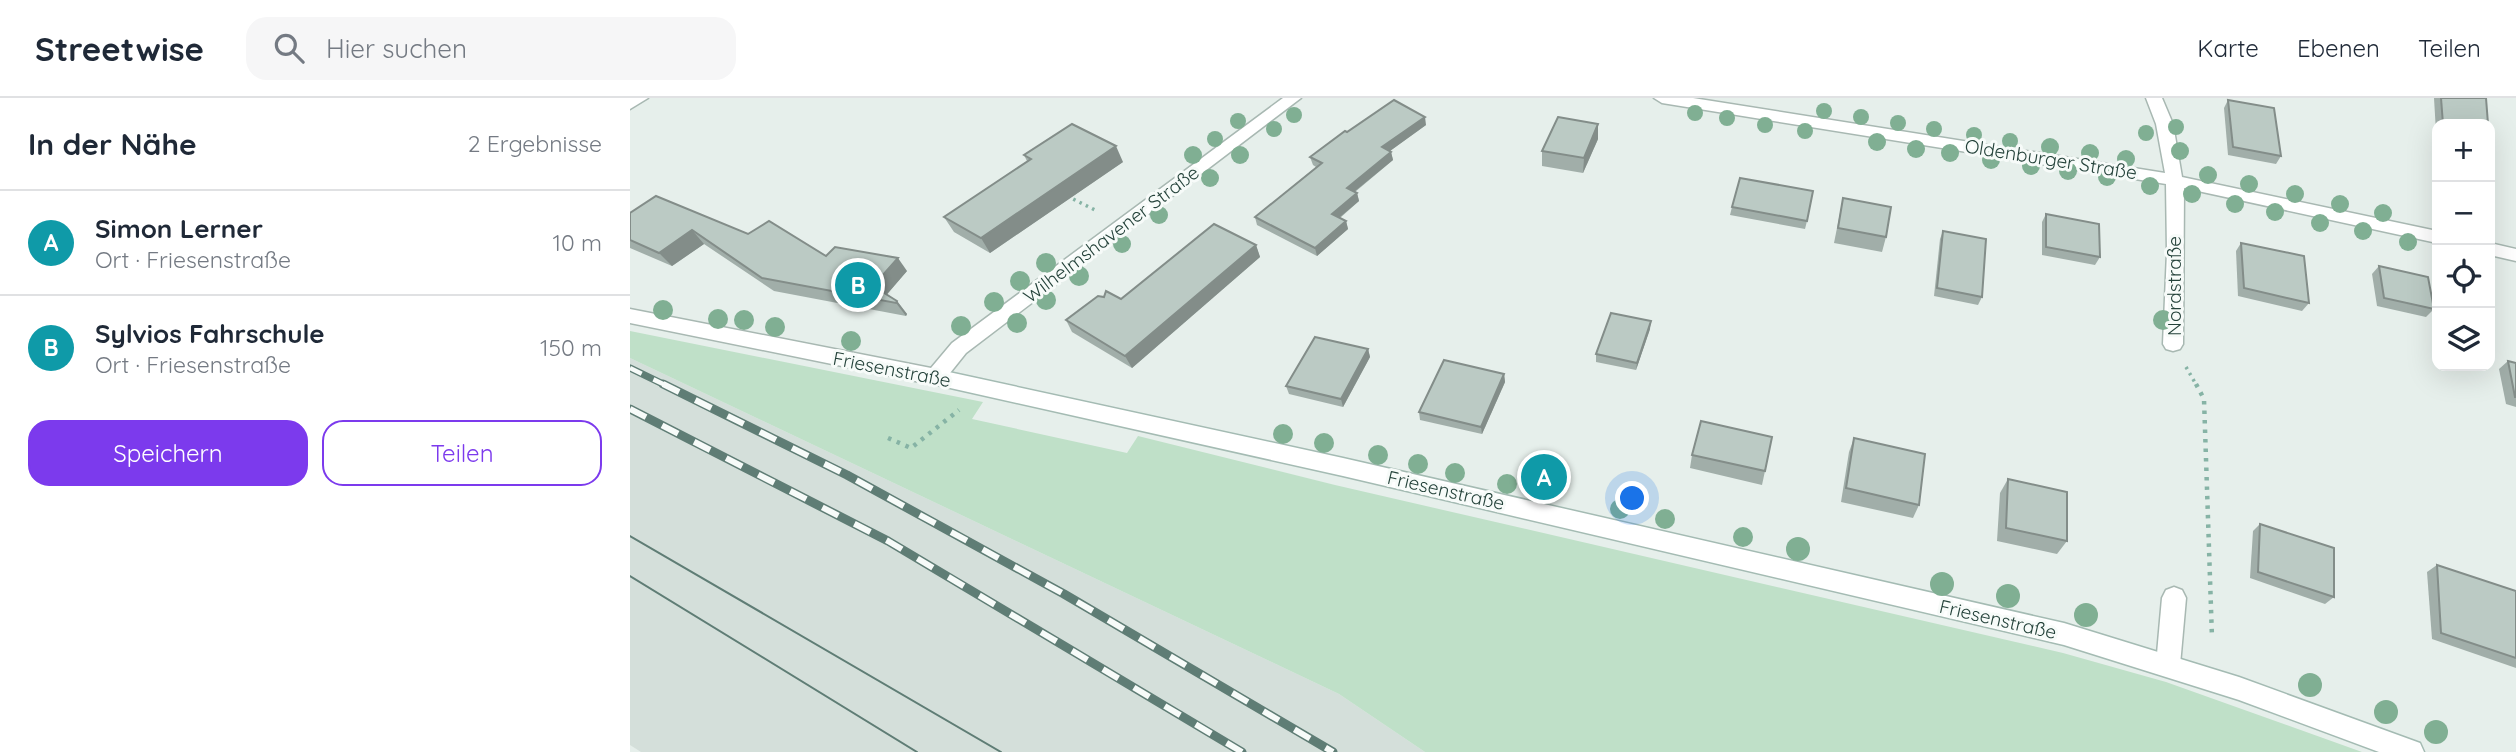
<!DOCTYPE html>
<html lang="de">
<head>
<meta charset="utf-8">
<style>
	:root { --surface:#fff; --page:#f6f6f7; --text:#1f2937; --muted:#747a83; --line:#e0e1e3; --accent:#7c3aed }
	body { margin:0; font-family:Quicksand,sans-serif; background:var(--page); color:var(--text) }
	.controls { position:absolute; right:21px; top:21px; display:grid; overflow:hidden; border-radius:14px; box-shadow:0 7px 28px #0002 }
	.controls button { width:63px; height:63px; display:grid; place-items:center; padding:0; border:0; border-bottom:2px solid var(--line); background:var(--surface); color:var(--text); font:35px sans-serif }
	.you { position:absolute; left:1003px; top:401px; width:24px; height:24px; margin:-18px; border:5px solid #fff; border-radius:50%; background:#1a73e8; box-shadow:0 0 0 10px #1a73e833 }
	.badge { display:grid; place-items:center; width:46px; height:46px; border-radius:50%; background:var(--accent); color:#fff; font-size:23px; font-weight:700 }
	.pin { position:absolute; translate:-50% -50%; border:4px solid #fff; box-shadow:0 2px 7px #0006 }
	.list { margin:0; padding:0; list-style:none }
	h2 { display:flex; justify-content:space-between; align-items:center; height:91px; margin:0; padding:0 28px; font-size:30px }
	h2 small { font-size:23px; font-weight:400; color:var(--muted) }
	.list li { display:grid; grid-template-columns:46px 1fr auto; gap:21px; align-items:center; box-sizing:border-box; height:105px; padding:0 28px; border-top:2px solid var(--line) }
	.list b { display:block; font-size:26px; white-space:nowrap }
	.list p { margin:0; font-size:23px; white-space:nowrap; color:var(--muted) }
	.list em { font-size:23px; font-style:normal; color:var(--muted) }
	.actions { display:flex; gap:14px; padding:21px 28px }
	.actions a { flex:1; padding:16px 0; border:2px solid var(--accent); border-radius:21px; text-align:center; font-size:24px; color:var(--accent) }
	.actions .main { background:var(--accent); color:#fff }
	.icon { flex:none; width:38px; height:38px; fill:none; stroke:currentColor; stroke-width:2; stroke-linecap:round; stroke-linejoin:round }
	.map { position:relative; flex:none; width:1886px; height:654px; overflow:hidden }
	header { display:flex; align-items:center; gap:42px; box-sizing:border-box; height:98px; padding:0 35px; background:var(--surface); border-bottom:2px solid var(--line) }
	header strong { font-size:33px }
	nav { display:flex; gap:38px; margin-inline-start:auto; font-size:24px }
	.search { width:490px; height:63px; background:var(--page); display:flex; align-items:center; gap:18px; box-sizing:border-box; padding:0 24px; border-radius:21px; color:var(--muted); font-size:26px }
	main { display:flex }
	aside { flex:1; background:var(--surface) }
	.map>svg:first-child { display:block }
	.built { fill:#d4dfda }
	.green { fill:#bfe0c8 }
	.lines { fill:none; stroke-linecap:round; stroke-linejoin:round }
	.street-casing { stroke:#a8b8b2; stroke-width:3 }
	.secondary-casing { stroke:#a4bbb3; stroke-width:3 }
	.path-far1 { stroke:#86b3a5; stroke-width:3.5; stroke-dasharray:2.5 4.5; stroke-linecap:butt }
	.path { stroke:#86b3a5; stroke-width:4.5; stroke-dasharray:3.5 6; stroke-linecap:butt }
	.street { fill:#fff; fill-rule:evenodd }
	.secondary { fill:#fff; fill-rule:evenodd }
	.tram { stroke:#5f7d75; stroke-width:2 }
	.rail-far1-casing { stroke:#5f7d75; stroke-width:7 }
	.rail-casing { stroke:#5f7d75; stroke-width:9 }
	.rail-far1 { stroke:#f7fbf9; stroke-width:4.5; stroke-dasharray:13; stroke-linecap:butt }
	.rail { stroke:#f7fbf9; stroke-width:6; stroke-dasharray:18; stroke-linecap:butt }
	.tree { fill:#80af93 }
	.wall { fill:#a1aea9 }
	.shaded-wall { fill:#838d89 }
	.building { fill:#bbcac4; stroke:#838d89; stroke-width:2 }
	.labels { text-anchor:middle; stroke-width:6; stroke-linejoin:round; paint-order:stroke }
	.street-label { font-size:19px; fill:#24423a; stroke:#f7fbf9 }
</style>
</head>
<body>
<header>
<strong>Streetwise</strong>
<div class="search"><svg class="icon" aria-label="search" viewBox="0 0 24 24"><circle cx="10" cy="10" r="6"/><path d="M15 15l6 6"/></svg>Hier suchen</div>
<nav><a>Karte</a><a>Ebenen</a><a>Teilen</a></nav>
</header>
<main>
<aside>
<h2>In der Nähe<small>2 Ergebnisse</small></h2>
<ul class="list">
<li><span class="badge" style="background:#0f9aa8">A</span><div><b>Simon Lerner</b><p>Ort · Friesenstraße</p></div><em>10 m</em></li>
<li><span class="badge" style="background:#0f9aa8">B</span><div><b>Sylvios Fahrschule</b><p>Ort · Friesenstraße</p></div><em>150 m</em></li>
</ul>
<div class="actions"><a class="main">Speichern</a><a>Teilen</a></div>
</aside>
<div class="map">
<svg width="1886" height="654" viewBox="0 0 1886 654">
	<rect width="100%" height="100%" fill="#e6efeb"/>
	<polygon class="built" points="0,260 709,596 795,654 11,654 0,647"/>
	<polygon class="green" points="0,233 353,304 342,321 497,355 508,338 705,387 1433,555 1536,584 1732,654 795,654 709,596 0,260"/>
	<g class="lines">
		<defs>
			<g id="street">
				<polygon points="0,0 18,0 0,11"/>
				<polygon points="653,0 671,0 336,255 312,285 305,287 0,225 0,211 301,270 322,245"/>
				<polygon points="1024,0 1063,0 1535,75 1526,26 1516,0 1532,0 1543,26 1552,79 1807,133 1807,145 1554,90 1553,246 1550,251 1543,253 1536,251 1533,246 1537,154 1536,86 1032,5"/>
				<polygon points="1860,145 1886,151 1886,163 1860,157"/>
				<polygon points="1544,489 1552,492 1556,500 1550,567 1547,575 1538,579 1529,575 1526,567 1532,500 1536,492"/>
			</g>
			<polygon id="secondary" points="305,271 713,360 1434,525 1609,579 1790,645 1794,654 1749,654 1609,602 1434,547 713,378 298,285 295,279 298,273"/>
		</defs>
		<use href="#street" class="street-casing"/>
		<use href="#secondary" class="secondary-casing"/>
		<g class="path-far1">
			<polyline points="437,98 467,113"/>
			<polyline points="1556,269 1567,288"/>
		</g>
		<g class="path">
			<polyline points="1566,286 1574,301 1582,540"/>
			<polyline points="258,340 281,350 329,312"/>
		</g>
		<use href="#street" class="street"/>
		<use href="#secondary" class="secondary"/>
		<g class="tram">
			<polyline points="0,438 371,654"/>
			<polyline points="0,478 287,654"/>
		</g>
		<defs>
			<polyline id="rail-far1" points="0,270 37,288"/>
			<g id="rail">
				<polyline points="33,286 217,377 434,496 703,654"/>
				<polyline points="0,311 258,443 612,654"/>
			</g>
		</defs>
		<use href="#rail-far1" class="rail-far1-casing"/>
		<use href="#rail" class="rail-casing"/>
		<use href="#rail-far1" class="rail-far1"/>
		<use href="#rail" class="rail"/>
	</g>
	<g class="tree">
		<circle cx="1194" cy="13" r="8"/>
		<circle cx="1065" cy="15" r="8"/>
		<circle cx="664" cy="17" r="8"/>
		<circle cx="1231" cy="19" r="8"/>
		<circle cx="1097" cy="20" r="8"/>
		<circle cx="608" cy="23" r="8"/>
		<circle cx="1268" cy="25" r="8"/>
		<circle cx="1135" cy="27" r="8"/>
		<circle cx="1546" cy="29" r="8"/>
		<circle cx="644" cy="31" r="8"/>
		<circle cx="1304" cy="31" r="8"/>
		<circle cx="1175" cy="33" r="8"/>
		<circle cx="1516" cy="35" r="8"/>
		<circle cx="1344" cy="37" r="8"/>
		<circle cx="585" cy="41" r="8"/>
		<circle cx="1380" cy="43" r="8"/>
		<circle cx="1247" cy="44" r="9"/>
		<circle cx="1420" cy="49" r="9"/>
		<circle cx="1286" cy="51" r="9"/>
		<circle cx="1550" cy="53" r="9"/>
		<circle cx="1320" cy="55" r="9"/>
		<circle cx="1460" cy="55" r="9"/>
		<circle cx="563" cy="57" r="9"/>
		<circle cx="610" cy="57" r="9"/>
		<circle cx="1496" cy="61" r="9"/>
		<circle cx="1361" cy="62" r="9"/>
		<circle cx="1401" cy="68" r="9"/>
		<circle cx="1438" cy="73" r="9"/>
		<circle cx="1578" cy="77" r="9"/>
		<circle cx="1477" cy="79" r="9"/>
		<circle cx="580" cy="80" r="9"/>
		<circle cx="1619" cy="86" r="9"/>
		<circle cx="1520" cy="88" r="9"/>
		<circle cx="1562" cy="96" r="9"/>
		<circle cx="1665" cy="96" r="9"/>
		<circle cx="1605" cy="106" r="9"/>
		<circle cx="1710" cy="106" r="9"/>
		<circle cx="1645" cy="114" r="9"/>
		<circle cx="1753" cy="115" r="9"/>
		<circle cx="529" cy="117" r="9"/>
		<circle cx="1690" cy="125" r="9"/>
		<circle cx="1733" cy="133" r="9"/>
		<circle cx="1778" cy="144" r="9"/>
		<circle cx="492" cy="146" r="9"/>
		<circle cx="416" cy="165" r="10"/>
		<circle cx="449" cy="178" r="10"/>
		<circle cx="390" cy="183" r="10"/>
		<circle cx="416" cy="202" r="10"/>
		<circle cx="364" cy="204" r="10"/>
		<circle cx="33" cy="212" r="10"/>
		<circle cx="88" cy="221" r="10"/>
		<circle cx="114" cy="222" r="10"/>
		<circle cx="1533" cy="222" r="10"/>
		<circle cx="387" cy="225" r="10"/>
		<circle cx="331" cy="228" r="10"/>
		<circle cx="145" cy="229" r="10"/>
		<circle cx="221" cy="243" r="10"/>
		<circle cx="653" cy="336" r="10"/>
		<circle cx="694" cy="345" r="10"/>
		<circle cx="748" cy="357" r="10"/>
		<circle cx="788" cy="366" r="10"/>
		<circle cx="825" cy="375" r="10"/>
		<circle cx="877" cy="386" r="10"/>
		<circle cx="990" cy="411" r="10"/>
		<circle cx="1035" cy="421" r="10"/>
		<circle cx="1113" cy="439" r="10"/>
		<circle cx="1168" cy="451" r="12"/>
		<circle cx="1312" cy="486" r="12"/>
		<circle cx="1378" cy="498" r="12"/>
		<circle cx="1456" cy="517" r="12"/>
		<circle cx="1680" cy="587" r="12"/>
		<circle cx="1756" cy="614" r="12"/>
		<circle cx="1806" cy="634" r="12"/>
	</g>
	<g class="wall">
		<polygon points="1804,0 1856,0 1858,26 1807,26 1807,34 1806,34"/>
		<polygon points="1598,2 1651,58 1646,66 1598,57 1594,10"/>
		<polygon points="796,27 760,53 761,54 763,62 725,94 727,95 729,103 710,120 716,123 718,131 687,158 627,127 625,119 686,69 683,67 680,59 717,34"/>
		<polygon points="968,41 953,75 912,68 912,53"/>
		<polygon points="394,57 493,64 360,155 324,134 314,119 397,63"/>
		<polygon points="1213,100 1256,139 1252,154 1204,145"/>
		<polygon points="1102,109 1177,123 1175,131 1100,117"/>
		<polygon points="0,115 118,136 196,158 277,173 257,196 267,203 277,216 276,218 144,193 74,146 42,168 0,150"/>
		<polygon points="1416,116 1470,159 1465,167 1412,157 1412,124"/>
		<polygon points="1313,133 1352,199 1348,207 1304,198 1310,141"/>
		<polygon points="1611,145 1679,205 1672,213 1608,198 1606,153"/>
		<polygon points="626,147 630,159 502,270 442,234 436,222"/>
		<polygon points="1749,168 1804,211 1796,219 1747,208 1742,176"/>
		<polygon points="1020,231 1006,272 966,264 966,256"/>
		<polygon points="738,251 740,259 713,309 659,296 656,288"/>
		<polygon points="1878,263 1886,265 1886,309 1876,306 1869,271"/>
		<polygon points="874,276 875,284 852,336 790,322 789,314"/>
		<polygon points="1224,340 1289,407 1283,420 1211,404 1219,354"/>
		<polygon points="1062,357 1135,373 1132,387 1060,370"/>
		<polygon points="1378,381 1437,443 1427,456 1367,443 1370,395"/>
		<polygon points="1630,426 1704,499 1695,506 1620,480 1623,433"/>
		<polygon points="1807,467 1886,493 1886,570 1802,541 1797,474"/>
	</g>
	<g class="shaded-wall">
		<polygon points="795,19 796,27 753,58 752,49"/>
		<polygon points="968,26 968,41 953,75 954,60"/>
		<polygon points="486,48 493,64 360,155 351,140"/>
		<polygon points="761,54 763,62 719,98 717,90"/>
		<polygon points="727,95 729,103 704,124 702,116"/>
		<polygon points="716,123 718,131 687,158 685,150"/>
		<polygon points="62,132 74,146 42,168 29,155"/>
		<polygon points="626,147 630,159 502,270 495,258"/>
		<polygon points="268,160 277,173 253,201 243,188"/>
		<polygon points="267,203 277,216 276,218 266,205"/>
		<polygon points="1021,223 1020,231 1006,272 1007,265"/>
		<polygon points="738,251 740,259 713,309 711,301"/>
		<polygon points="874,276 875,284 852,336 851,329"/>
	</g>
	<g class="building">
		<polygon points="1811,0 1856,0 1858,26 1813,26"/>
		<polygon points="764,2 795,19 752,49 761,54 717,90 727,95 702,116 716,123 685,150 625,119 692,65 680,59 715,33 717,34"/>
		<polygon points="1598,2 1644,10 1651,58 1603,49"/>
		<polygon points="928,19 968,26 954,60 912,53"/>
		<polygon points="442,26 486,48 351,140 314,119 401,61 394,57"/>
		<polygon points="1110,80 1183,93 1177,123 1102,109"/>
		<polygon points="26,98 118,136 139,123 196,158 205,149 268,160 243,188 267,203 266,205 132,180 62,132 29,155 0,142 0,115"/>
		<polygon points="1213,100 1261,109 1256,139 1208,130"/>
		<polygon points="1416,116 1469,126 1470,159 1416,149"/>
		<polygon points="584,126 626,147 495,258 436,222 468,198 474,199 476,193 491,201"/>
		<polygon points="1313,133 1356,141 1352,199 1307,190"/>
		<polygon points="1611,145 1674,158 1679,205 1614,190"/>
		<polygon points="1749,168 1798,179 1804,211 1754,200"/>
		<polygon points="981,215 1021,223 1007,265 966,256"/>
		<polygon points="685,239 738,251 711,301 656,288"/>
		<polygon points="814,262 874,276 851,329 789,314"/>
		<polygon points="1878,263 1886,265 1886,299 1885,299"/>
		<polygon points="1071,323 1142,339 1135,373 1062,357"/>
		<polygon points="1224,340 1295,356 1289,407 1216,390"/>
		<polygon points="1378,381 1437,394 1437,443 1376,430"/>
		<polygon points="1630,426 1704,450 1704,499 1628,474"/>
		<polygon points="1807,467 1886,493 1886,560 1811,535"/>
	</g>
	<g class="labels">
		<g class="street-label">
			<text transform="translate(1421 61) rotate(9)" y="7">Oldenburger Straße</text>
			<text transform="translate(481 136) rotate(-37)" y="7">Wilhelmshavener Straße</text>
			<text transform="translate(1544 188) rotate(-90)" y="7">Nordstraße</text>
			<text transform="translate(262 271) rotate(11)" y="7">Friesenstraße</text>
			<text transform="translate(816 392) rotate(13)" y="7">Friesenstraße</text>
			<text transform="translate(1368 521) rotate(13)" y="7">Friesenstraße</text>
		</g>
	</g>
</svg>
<div class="controls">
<button>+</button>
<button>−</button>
<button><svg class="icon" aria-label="locate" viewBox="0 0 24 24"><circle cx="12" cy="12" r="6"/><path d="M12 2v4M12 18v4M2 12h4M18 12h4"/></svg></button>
<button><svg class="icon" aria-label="layers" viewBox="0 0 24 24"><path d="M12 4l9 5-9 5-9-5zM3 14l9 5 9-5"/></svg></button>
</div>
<div class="you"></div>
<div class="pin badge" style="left:914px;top:379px;background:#0f9aa8">A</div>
<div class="pin badge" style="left:228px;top:187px;background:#0f9aa8">B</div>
</div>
</main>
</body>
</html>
